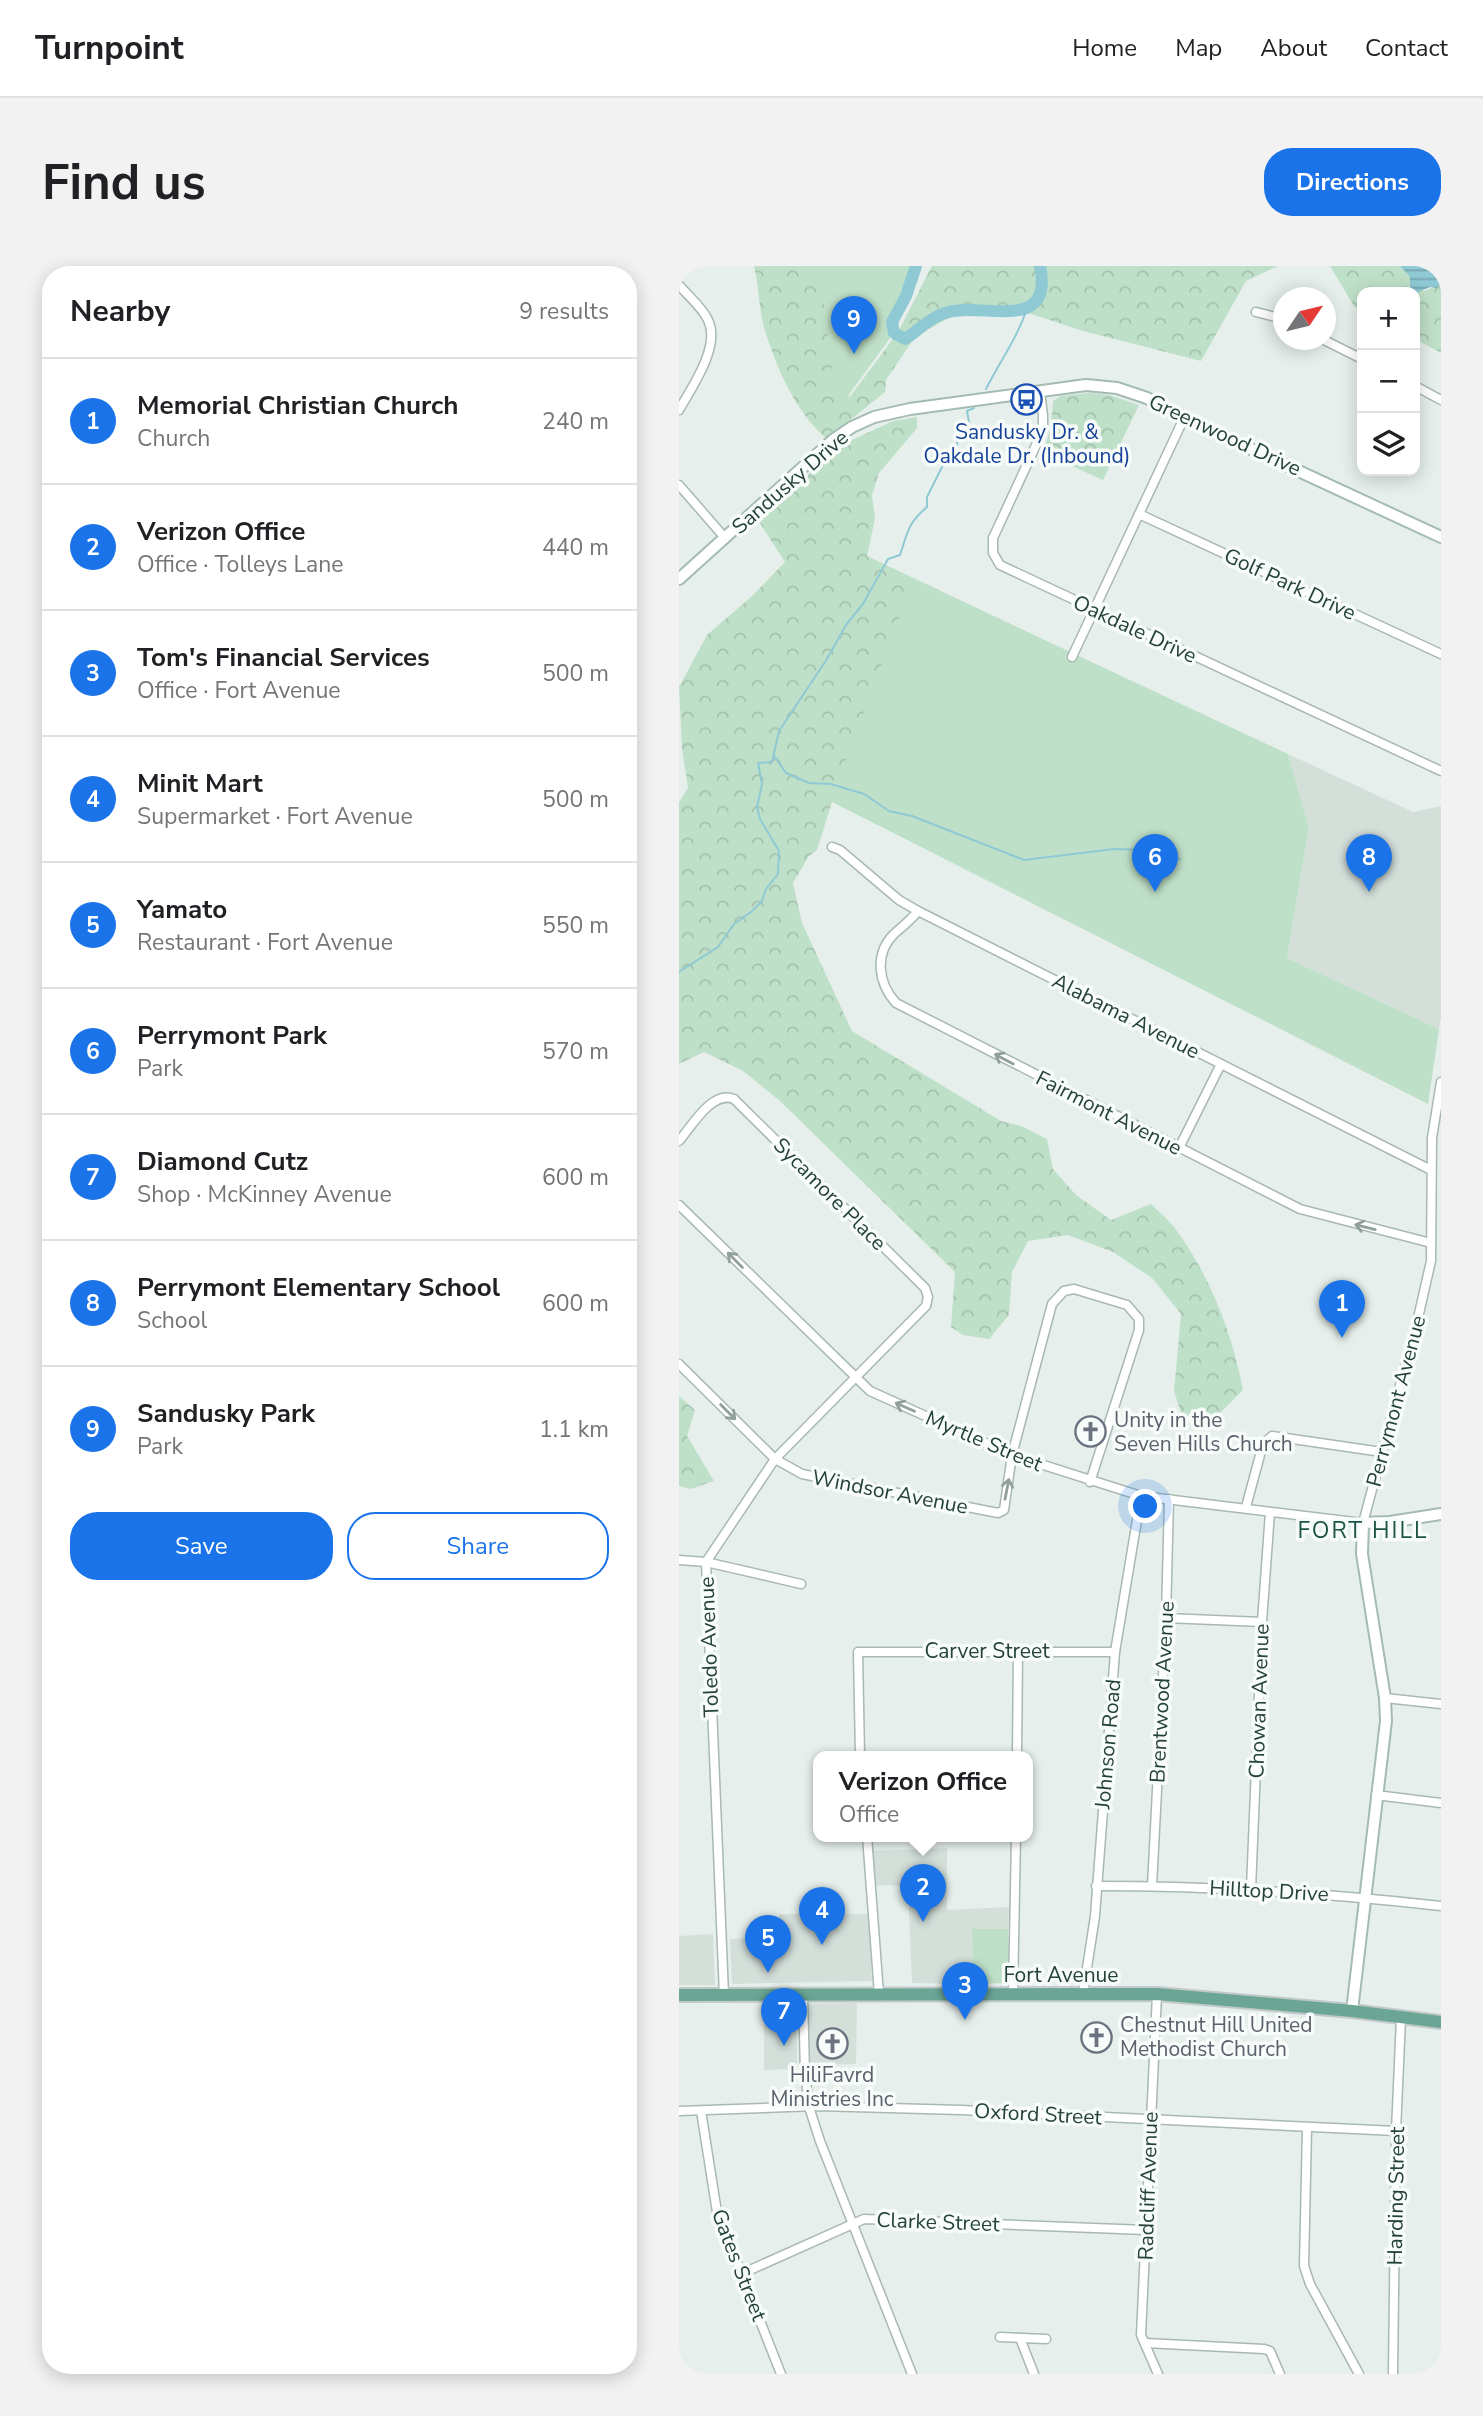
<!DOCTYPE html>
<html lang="en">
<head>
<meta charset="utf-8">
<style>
	:root { --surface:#fff; --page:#f2f2f2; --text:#202124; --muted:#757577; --line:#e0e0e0; --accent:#1a73e8 }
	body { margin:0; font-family:"Nunito Sans",sans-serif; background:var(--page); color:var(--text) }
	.controls { position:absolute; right:21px; top:21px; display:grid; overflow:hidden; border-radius:14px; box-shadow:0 4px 18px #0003 }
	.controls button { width:63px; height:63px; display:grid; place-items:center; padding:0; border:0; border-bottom:2px solid var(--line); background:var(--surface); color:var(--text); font:35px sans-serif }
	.compass { position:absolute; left:594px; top:21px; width:63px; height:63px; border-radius:50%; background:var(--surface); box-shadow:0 4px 18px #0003; rotate:55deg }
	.you { position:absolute; left:467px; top:1241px; width:24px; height:24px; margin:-18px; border:5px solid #fff; border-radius:50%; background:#1a73e8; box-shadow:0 0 0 10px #1a73e833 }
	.badge { display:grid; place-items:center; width:46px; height:46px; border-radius:50%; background:var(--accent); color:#fff; font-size:23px; font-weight:700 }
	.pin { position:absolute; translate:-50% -58px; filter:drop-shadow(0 2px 4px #0008) }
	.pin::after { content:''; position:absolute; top:37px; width:24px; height:21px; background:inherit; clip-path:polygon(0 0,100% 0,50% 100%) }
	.popup { position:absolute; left:134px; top:1485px; width:220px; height:91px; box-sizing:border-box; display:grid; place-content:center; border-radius:14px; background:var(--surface); filter:drop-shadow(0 2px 5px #0005); font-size:23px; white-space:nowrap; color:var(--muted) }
	.popup b { font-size:26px; color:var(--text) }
	.popup::after { content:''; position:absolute; left:50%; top:100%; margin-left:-14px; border:14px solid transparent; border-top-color:var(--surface) }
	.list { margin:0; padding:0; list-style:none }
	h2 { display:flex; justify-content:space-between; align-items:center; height:91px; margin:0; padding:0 28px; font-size:30px }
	h2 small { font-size:23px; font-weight:400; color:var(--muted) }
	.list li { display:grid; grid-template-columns:46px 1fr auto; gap:21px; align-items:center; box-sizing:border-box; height:126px; padding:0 28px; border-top:2px solid var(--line) }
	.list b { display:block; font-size:26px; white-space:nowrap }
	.list p { margin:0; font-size:23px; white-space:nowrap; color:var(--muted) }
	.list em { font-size:23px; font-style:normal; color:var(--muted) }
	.actions { display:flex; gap:14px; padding:21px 28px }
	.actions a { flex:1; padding:16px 0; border:2px solid var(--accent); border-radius:28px; text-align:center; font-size:24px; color:var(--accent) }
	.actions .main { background:var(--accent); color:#fff }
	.icon { flex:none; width:38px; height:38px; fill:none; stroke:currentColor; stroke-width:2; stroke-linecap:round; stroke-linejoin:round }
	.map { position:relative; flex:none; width:762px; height:2108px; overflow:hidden; border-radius:28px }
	header { display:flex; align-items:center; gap:42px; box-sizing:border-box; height:98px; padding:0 35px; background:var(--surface); border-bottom:2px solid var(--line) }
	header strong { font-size:33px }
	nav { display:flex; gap:38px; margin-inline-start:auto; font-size:24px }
	.intro { display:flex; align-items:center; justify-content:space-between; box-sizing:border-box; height:168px; padding:0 42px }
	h1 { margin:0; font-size:49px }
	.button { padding:18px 32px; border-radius:28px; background:var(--accent); color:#fff; font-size:24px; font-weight:700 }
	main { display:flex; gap:42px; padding:0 42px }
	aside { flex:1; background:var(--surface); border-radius:28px; box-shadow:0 4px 18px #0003 }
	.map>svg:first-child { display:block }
	.built { fill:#d4dfda }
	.forest { fill:url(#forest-crowns) }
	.park { fill:#bfe0c8 }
	.water { fill:url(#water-rules) }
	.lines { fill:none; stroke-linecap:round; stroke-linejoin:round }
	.stream { stroke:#8ec9d4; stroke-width:2 }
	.river { stroke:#8ec9d4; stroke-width:12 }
	.street-casing { stroke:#a8b8b2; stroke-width:11 }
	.secondary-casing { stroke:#a4bbb3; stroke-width:14 }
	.primary-casing { stroke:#c2cac8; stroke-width:16 }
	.street { stroke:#fff; stroke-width:8 }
	.secondary { stroke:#fff; stroke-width:10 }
	.primary { stroke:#6aa596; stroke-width:12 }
	.oneway { stroke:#92a09c }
	.labels { text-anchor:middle; stroke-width:7; stroke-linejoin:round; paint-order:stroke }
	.transit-label { font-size:21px; fill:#164399; stroke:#f7fbf9 }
	.street-label { font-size:21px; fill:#24423a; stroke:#f7fbf9 }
	.worship-label { font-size:21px; fill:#5b616d; stroke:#f7fbf9; text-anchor:start }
	.neighbourhood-label { font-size:23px; letter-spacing:2px; fill:#1f5548; stroke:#f7fbf9 }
</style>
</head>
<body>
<header>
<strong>Turnpoint</strong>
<nav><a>Home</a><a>Map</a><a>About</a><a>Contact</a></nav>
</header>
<div class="intro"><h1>Find us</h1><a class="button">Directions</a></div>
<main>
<aside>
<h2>Nearby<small>9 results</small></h2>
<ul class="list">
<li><span class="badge">1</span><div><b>Memorial Christian Church</b><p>Church</p></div><em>240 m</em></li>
<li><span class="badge">2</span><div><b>Verizon Office</b><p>Office · Tolleys Lane</p></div><em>440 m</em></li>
<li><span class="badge">3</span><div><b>Tom's Financial Services</b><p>Office · Fort Avenue</p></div><em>500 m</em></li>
<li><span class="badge">4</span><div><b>Minit Mart</b><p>Supermarket · Fort Avenue</p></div><em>500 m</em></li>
<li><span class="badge">5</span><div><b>Yamato</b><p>Restaurant · Fort Avenue</p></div><em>550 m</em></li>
<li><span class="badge">6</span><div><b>Perrymont Park</b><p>Park</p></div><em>570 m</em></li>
<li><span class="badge">7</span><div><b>Diamond Cutz</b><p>Shop · McKinney Avenue</p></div><em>600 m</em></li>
<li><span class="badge">8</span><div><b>Perrymont Elementary School</b><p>School</p></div><em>600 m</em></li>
<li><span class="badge">9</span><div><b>Sandusky Park</b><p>Park</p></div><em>1.1 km</em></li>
</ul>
<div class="actions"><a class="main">Save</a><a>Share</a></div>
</aside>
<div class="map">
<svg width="762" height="2108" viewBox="0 0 762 2108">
	<defs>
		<pattern id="forest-crowns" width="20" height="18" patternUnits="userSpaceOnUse" patternTransform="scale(1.75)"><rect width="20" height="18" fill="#bfe0c8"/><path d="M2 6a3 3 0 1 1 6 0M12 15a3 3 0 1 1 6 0" fill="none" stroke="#a4c1ad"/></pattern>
		<pattern id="water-rules" width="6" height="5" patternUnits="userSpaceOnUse" patternTransform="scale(1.75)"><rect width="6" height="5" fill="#8ec9d4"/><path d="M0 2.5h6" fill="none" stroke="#74a5ad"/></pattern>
	</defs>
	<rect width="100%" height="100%" fill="#e6efeb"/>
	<g class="built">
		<polygon points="609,488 734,546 762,540 762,751 760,763 608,692 630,561"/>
		<polygon points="268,1582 268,1644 330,1641 329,1663 293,1663 294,1718 233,1717 229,1622 210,1619 197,1620 194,1585"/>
		<polygon points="100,1648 189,1648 193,1715 53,1718 51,1673 100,1671"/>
		<polygon points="34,1668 36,1719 0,1719 0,1670"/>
		<polygon points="178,1737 177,1798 129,1799 128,1742 130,1738"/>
		<polygon points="85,1738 118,1739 118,1803 85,1804"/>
	</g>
	<g class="forest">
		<path d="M 75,0 L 176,0 L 160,51 L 170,132 L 219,66 L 253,0 L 599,0 L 567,15 L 522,95 L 404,65 L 346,46 L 275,49 L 236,71 L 207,114 L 206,126 L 148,173 C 117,147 98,103 86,65 C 80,44 80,21 75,0 Z"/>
		<polygon points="651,0 721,0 731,11 732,17 745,25 762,18 762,87 736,73 736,26 683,26 683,45 675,40"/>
		<polygon points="411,127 430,129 460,139 424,214 364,187 372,160 374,135 382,130"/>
		<path d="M 238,151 L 238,162 L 200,207 L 193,229 L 196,252 L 188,290 L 473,425 L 534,728 L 153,536 L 138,584 L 130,590 L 114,617 L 123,657 L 173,765 L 322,855 L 342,860 L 368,873 L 374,903 L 397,929 L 432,954 L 472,938 C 480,946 491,955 498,965 C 532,1012 553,1067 564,1124 L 530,1158 L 503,1150 L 495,1125 L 502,1048 L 473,1012 L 434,986 L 389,969 L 349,975 L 333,1006 L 330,1049 L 310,1073 L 284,1069 L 272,1061 L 276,1006 L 101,835 L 64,805 L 25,786 L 0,798 L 0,536 L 9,522 L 3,482 L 0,421 L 28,369 L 73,330 L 106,296 L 79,254 L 160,180 L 214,155 Z"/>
		<polygon points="0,1130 16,1144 8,1170 35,1215 12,1223 0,1220"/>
	</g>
	<g class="park">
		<polygon points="130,0 236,0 217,47 214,68 158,145 143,22"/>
		<polygon points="235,313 609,488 630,561 608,692 760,763 749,838 152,535"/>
		<polygon points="293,1663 329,1663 330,1717 294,1718"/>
	</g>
	<polygon class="water" points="721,0 762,0 762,18 758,22 751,21 737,27 731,21 731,11"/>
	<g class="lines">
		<g class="stream">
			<path d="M 307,123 C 321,95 339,71 348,42"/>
			<polyline points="96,491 107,507 130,517 152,518 185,528 210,545 233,550 345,594 435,583 467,584 501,593"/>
			<path d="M 0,706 L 39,681 L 55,658 L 72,646 L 83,635 L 87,623 L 99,608 L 100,585 L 81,553 L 78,541 L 83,518 L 79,497 L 93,496 L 100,465 L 148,393 L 167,359 L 184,338 L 209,293 L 221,289 C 229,266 228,258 248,241 L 248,231 L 263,201 L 277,182 L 282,163 L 290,156 L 288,145 L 295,142"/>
		</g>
		<path class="river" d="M 237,0 L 227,30 L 213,56 L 215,67 L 226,73 C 238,65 250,53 263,48 C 298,33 376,71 361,0"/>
		<defs>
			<g id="street">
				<polyline points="577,46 604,53"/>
				<polyline points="645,74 683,93"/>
				<polyline points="736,120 762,134"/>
				<polyline points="361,125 364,150 364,164 314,272 314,287 321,299 762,505"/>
				<path d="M 0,144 C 13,121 42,80 29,54 C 23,41 10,31 1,20"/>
				<polyline points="0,219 46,272"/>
				<polyline points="460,248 762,388"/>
				<polyline points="393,391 505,152"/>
				<polyline points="153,581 161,584 220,634 239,645 752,904"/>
				<path d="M 239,645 C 232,654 224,660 215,668 C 195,688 199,717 217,737 L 621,943 L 752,977"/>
				<path d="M 0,875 C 13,860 33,824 55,833 L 246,1022 L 249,1031 L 247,1040 L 96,1193 L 27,1296 L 45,1729"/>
				<polyline points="500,882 542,798"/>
				<polyline points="0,939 191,1125 333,1189 462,1230 684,1257 739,1052 752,995 753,872 762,816"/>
				<polyline points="0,1098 96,1193 123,1208 319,1247 325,1244 333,1189 373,1038 385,1025 395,1023 448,1039 460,1053 460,1064 411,1216"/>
				<polyline points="567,1241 584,1178 593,1170 703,1186"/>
				<polyline points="0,1294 27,1296 122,1318"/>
				<polyline points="487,1352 583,1356"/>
				<polyline points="706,1432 762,1438"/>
				<polyline points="181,1490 179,1386 436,1386"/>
				<polyline points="338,1490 339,1385"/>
				<polyline points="697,1529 762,1537"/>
				<polyline points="188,1570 200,1728"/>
				<path d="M 417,1620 C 533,1620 647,1627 762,1640"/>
				<polyline points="473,1620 487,1352 490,1233"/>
				<polyline points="572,1623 583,1356 591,1246"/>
				<polyline points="124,1728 126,1807 130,1841 141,1875 233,2108"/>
				<polyline points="334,1728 337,1570"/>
				<polyline points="404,1728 416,1650 436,1386 462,1230"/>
				<polyline points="478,1728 462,2069 479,2108"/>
				<polyline points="0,1845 138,1840 282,1844 717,1865"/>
				<polyline points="22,1845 38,1946 102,2108"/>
				<polyline points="628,1862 625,2000 631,2018 680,2108"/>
				<polyline points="62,2008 185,1953 467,1964"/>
				<polyline points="321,2071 367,2073"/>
				<polyline points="341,2072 355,2108"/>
				<polyline points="466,2077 585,2083 591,2085 601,2108"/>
				<polyline points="714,2108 717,1865 722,1752"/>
			</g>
			<g id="secondary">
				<polyline points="0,313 154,174 173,161 195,151 231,143 407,119 438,122 468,132 505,152 762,271"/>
				<polyline points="673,1745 707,1455 706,1432 683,1288 684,1257 711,1256 762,1248"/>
			</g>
			<polyline id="primary" points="0,1729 478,1728 673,1745 762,1756"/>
		</defs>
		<use href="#street" class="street-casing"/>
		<use href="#secondary" class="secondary-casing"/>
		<use href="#primary" class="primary-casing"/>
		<use href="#street" class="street"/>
		<use href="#secondary" class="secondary"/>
		<use href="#primary" class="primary"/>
	</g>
	<defs><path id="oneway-shaft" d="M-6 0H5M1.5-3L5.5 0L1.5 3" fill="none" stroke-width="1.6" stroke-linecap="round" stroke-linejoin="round" transform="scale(1.75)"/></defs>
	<g class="oneway">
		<use href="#oneway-shaft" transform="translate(325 793) rotate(-152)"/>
		<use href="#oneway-shaft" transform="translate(686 961) rotate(-166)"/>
		<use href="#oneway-shaft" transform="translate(56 994) rotate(-135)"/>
		<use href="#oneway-shaft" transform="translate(226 1141) rotate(-156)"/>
		<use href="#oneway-shaft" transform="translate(49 1146) rotate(45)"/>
		<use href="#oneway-shaft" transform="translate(328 1223) rotate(-79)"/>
	</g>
	<defs>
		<symbol id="bus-ring" viewBox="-11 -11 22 22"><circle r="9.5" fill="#f7fbf9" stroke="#1a4fb4" stroke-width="1.5"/><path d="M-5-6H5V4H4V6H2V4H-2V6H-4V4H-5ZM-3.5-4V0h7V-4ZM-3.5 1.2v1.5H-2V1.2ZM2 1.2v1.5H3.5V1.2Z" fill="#1a4fb4"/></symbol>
		<symbol id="church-ring" viewBox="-11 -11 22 22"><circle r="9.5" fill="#f7fbf9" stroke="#6b7280" stroke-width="1.5"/><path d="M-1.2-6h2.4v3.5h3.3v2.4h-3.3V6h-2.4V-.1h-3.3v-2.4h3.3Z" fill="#6b7280"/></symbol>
	</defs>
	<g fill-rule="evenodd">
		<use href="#bus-ring" x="330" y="116" width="35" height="35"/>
		<use href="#church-ring" x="394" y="1148" width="35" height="35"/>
		<use href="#church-ring" x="400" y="1754" width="35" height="35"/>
		<use href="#church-ring" x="136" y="1760" width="35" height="35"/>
	</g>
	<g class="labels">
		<g class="transit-label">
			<text x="348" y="173">Sandusky Dr. &amp;<tspan x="348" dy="24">Oakdale Dr. (Inbound)</tspan></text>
		</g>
		<g class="street-label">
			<text transform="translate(546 169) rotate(25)" y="7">Greenwood Drive</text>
			<text transform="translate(111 216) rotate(-41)" y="7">Sandusky Drive</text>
			<text transform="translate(611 318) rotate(25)" y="7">Golf Park Drive</text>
			<text transform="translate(456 363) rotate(25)" y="7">Oakdale Drive</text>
			<text transform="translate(447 750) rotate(27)" y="7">Alabama Avenue</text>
			<text transform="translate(430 847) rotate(27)" y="7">Fairmont Avenue</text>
			<text transform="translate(151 928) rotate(45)" y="7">Sycamore Place</text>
			<text transform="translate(717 1135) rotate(-75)" y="7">Perrymont Avenue</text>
			<text transform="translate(305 1175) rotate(23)" y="7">Myrtle Street</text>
			<text transform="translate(211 1226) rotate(11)" y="7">Windsor Avenue</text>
			<text transform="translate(30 1381) rotate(-92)" y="7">Toledo Avenue</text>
			<text x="308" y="1392">Carver Street</text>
			<text transform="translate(483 1426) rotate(-87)" y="7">Brentwood Avenue</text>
			<text transform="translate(580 1435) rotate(-88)" y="7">Chowan Avenue</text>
			<text transform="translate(429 1478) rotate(-85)" y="7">Johnson Road</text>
			<text transform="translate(590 1625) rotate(3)" y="7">Hilltop Drive</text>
			<text x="382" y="1716">Fort Avenue</text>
			<text transform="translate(359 1848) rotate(3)" y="7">Oxford Street</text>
			<text transform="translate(469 1920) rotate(-88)" y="7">Radcliff Avenue</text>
			<text transform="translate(717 1930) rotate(-89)" y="7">Harding Street</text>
			<text transform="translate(259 1956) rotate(2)" y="7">Clarke Street</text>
			<text transform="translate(60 1999) rotate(69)" y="7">Gates Street</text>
		</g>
		<g class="worship-label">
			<text x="435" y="1161">Unity in the<tspan x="435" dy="24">Seven Hills Church</tspan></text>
			<text x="441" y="1766">Chestnut Hill United<tspan x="441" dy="24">Methodist Church</tspan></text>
			<text x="153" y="1816" text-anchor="middle">HiliFavrd<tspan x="153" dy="24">Ministries Inc</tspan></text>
		</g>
		<g class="neighbourhood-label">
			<text x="684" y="1272">FORT HILL</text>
		</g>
	</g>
</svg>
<div class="controls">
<button>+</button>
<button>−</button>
<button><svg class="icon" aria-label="layers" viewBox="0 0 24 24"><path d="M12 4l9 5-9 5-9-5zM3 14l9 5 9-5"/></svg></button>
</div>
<svg class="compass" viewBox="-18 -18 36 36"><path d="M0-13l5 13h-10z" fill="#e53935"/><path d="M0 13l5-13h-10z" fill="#757577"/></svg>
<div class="you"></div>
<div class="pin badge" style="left:663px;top:1072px">1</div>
<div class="pin badge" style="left:244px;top:1656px">2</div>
<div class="popup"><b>Verizon Office</b>Office</div>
<div class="pin badge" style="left:286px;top:1754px">3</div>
<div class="pin badge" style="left:143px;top:1679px">4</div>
<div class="pin badge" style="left:89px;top:1707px">5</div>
<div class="pin badge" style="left:476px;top:626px">6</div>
<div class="pin badge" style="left:105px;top:1780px">7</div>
<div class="pin badge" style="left:690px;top:626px">8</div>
<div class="pin badge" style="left:175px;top:88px">9</div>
</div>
</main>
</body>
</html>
